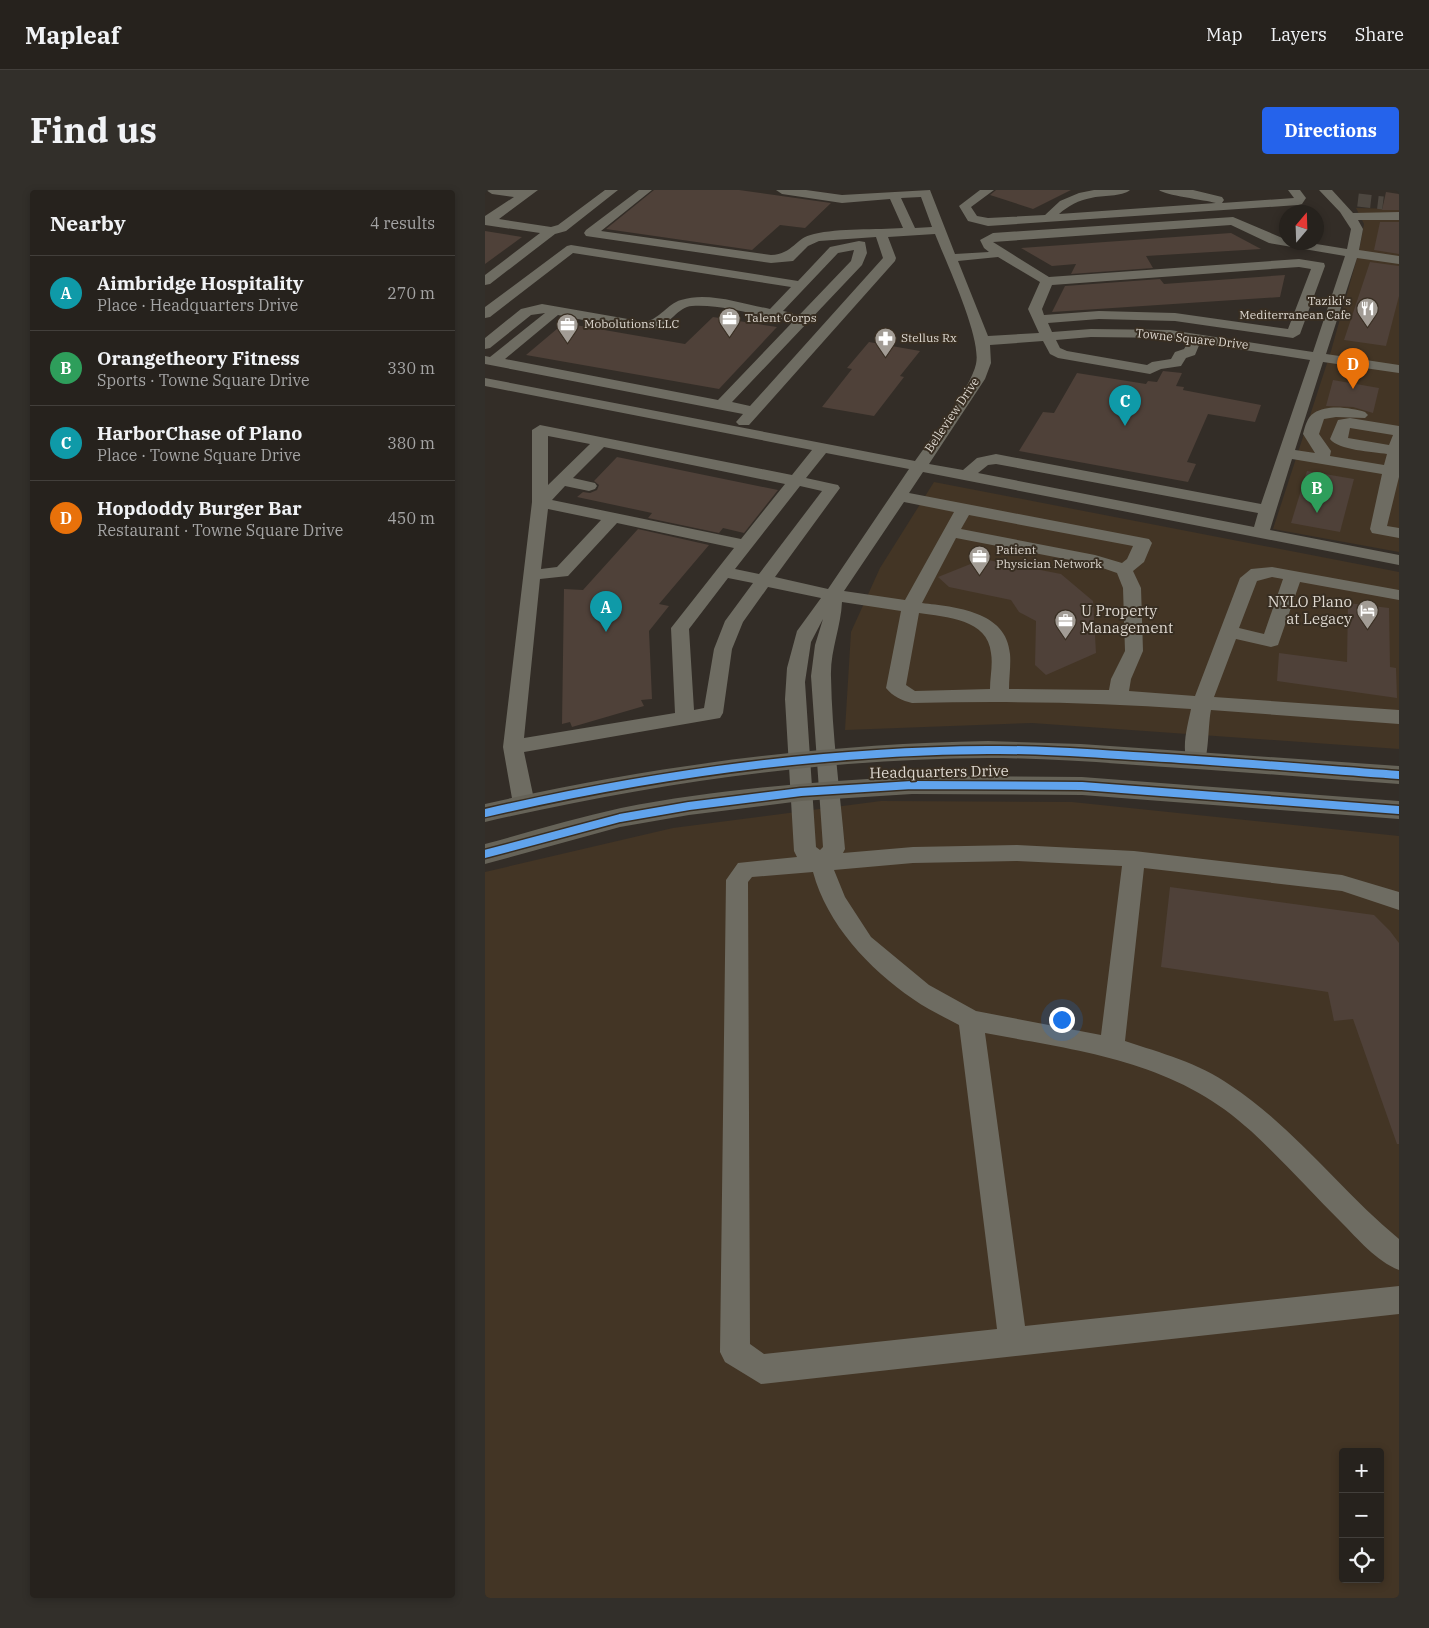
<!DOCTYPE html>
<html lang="en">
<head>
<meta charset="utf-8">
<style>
	:root { --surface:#26221d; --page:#322f2a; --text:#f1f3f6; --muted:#a4a4a4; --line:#423f3b; --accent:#2563eb }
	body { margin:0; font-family:"IBM Plex Serif",serif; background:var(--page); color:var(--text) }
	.controls { position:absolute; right:15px; bottom:15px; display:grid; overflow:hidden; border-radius:5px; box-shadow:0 2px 8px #0003 }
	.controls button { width:45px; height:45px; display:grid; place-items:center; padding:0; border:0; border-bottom:1px solid var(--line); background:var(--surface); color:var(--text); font:25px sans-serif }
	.compass { position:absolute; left:794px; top:15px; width:45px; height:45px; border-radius:50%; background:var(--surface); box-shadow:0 2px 8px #0003; rotate:19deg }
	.you { position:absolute; left:576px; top:829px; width:18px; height:18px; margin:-12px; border:4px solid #fff; border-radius:50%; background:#1a73e8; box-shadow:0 0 0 8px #1a73e833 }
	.badge { display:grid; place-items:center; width:32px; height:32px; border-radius:50%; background:var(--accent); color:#fff; font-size:16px; font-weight:700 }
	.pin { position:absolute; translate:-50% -41px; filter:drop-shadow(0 1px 2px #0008) }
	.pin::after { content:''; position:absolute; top:26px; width:18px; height:15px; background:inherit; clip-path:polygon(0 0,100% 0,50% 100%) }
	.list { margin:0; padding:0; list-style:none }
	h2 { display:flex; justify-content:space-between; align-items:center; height:65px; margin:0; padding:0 20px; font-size:21px }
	h2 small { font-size:16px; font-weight:400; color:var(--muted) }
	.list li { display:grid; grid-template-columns:32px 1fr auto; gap:15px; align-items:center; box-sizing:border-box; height:75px; padding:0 20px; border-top:1px solid var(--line) }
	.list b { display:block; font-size:19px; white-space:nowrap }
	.list p { margin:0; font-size:16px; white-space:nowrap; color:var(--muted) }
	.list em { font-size:16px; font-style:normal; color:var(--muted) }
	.icon { flex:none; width:28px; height:28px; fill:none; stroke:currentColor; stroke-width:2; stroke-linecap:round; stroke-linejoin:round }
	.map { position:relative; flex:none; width:914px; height:1408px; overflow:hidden; border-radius:5px }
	header { display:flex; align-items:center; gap:30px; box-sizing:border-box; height:70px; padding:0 25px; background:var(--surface); border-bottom:1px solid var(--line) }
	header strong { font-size:24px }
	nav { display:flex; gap:28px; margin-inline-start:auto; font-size:18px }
	.intro { display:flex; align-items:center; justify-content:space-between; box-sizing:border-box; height:120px; padding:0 30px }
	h1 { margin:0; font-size:35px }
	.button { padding:12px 22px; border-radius:5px; background:var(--accent); color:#fff; font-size:18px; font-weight:700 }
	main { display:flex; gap:30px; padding:0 30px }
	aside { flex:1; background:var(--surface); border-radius:5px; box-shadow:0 2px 8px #0003 }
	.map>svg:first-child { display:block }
	.built { fill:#433525; fill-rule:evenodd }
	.building { fill:#4f4139 }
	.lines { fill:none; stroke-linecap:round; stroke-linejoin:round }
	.minor-tunnel { stroke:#4d4740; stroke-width:13; stroke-dasharray:13 7; stroke-linecap:butt }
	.minor { fill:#6e6c62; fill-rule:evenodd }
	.major { fill:#666358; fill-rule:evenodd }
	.cycleway-casing { stroke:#382e22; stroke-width:11 }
	.cycleway { stroke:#60a3ed; stroke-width:8 }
	.labels { text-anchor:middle; stroke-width:4; stroke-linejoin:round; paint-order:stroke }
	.far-poi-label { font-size:12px; fill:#ded8d0; stroke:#382e22; text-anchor:start }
	.far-street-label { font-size:12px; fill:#ded8d0; stroke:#382e22 }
	.poi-label { font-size:15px; fill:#ded8d0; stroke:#382e22; text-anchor:end }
	.street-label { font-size:15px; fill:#ded8d0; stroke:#382e22 }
</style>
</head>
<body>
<header>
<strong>Mapleaf</strong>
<nav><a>Map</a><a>Layers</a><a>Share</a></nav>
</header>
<div class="intro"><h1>Find us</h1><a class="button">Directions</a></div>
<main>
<aside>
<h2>Nearby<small>4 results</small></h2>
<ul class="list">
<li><span class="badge" style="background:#0f9aa8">A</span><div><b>Aimbridge Hospitality</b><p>Place · Headquarters Drive</p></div><em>270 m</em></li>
<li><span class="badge" style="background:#2e9e5b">B</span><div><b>Orangetheory Fitness</b><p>Sports · Towne Square Drive</p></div><em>330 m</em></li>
<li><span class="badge" style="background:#0f9aa8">C</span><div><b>HarborChase of Plano</b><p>Place · Towne Square Drive</p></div><em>380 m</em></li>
<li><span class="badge" style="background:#e8710a">D</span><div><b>Hopdoddy Burger Bar</b><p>Restaurant · Towne Square Drive</p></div><em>450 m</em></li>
</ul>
</aside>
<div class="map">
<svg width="914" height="1408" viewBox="0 0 914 1408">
	<rect width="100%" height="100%" fill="#332d27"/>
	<g class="built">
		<polygon points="871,18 914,19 914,362 788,339 846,161 874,61 879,34"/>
		<polygon points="449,292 914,382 914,559 547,533 360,540 366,442 395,378"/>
		<path d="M 396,611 L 587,612 L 914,646 L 914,1408 L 0,1408 L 0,682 L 188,638 ZM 858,1262 L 895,1262 L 895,1389 L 858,1389 Z"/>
	</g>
	<g class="building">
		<polygon points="169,0 254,0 346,13 320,38 295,35 267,60 121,39"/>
		<polygon points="511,0 586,0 548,19 505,5"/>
		<polygon points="901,2 914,4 914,20 897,20"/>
		<polygon points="895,32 914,32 914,64 889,60"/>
		<polygon points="0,41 37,47 0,74"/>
		<polygon points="746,43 776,59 661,66 668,78 586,84 591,74 567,76 536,58"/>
		<polygon points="885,72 914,76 914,106 901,156 859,150"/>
		<polygon points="800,85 795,107 567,122 580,96 675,89 679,94"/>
		<polygon points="228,127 292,137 234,199 41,165 79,133 200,154"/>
		<polygon points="384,152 435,161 415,186 419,187 389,226 337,217 367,179 362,178"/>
		<polygon points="678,181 697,183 691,196 699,197 698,200 776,215 770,232 723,224 702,272 711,274 703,292 534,261 558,222 569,223 592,183 661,194 663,191 672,192"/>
		<polygon points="848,190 894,198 888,223 868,217 841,216"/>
		<polygon points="132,267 293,300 259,343 238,338 234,343 163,328 167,323 92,307 98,302 105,303 112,300 114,295 109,291"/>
		<polygon points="822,281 869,289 855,342 806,333"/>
		<polygon points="153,339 224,355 174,414 184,416 164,441 167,509 156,510 159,516 87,537 85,532 77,534 79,399 98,400"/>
		<polygon points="498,369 576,384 608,411 611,463 561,485 550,475 551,431 534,422 526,410 464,397 453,387"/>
		<polygon points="863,413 904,418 905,477 911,478 912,508 792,491 794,463 862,472"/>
		<polygon points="685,697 889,725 905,741 914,753 914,954 912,954 868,829 849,831 843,802 676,777"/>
	</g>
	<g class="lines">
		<polyline class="minor-tunnel" points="873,10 898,13"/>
		<g class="minor">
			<polygon points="1,0 53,0 14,29 66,37 73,35 120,0 133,0 81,41 70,44 5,94 0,95 0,85 55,43 0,35 0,26 29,7 7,4"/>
			<path d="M 154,0 L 167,0 L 116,41 L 286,65 C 309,64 309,48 329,44 C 354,38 391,40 418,38 L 405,9 L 357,13 L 297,4 L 291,0 L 321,0 L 357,5 L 445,0 L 470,64 L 504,62 L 499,58 L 495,50 L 508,43 L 748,27 L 802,50 L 802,52 L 819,52 L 862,59 L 866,39 L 855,22 L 834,0 L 847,0 L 868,23 L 914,22 L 914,30 L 873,30 L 878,39 L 874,60 L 914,66 L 914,74 L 872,68 L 841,164 L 914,175 L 914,183 L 838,172 L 810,260 L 830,263 L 818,244 C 820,237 822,227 829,223 C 843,214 866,218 880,222 L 883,225 L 880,228 L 851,227 L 839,229 L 834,244 L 846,261 L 845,266 L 899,275 L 902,264 C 888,262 853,260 845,249 L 853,230 L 865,228 L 914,236 L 914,287 L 902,336 L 914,338 L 914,348 L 887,343 L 885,339 L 897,284 L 807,269 L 785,340 L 914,365 L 914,375 L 438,282 L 424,303 L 664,349 L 667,353 L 659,372 L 648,381 L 656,398 L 658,461 L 646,489 L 644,501 L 710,506 L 755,388 L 766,379 L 787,377 L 914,400 L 914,410 L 815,392 L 793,455 L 786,457 L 751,449 L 729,507 L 914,520 L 914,534 L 726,520 C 723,534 724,566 718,575 L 711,577 L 704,575 C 695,561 703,534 706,519 C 613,512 520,511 427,513 C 418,511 407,506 401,498 L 416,421 L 357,412 C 356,437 345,461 346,487 C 347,544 355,602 360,659 L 358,663 L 428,657 L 532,655 L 649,661 L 857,685 L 914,702 L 914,720 L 857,701 L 659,678 L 640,851 C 676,863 714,873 745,895 C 809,937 856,1001 914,1049 L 914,1080 C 891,1071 873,1049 856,1032 C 826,1002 797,970 766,941 C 691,871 596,861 500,843 L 540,1136 L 914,1096 L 914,1124 L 276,1194 L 240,1172 L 235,1162 L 241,690 L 253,673 L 312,667 L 309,661 L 300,509 L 302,478 L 312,441 L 336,408 L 283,397 L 258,432 L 247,459 L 238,523 L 235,528 L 39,562 L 50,614 L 46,619 L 39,621 L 32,619 L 28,614 L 18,557 L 47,312 L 47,240 L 55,235 L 307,285 L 327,260 L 0,196 L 0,188 L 430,271 C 446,248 486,198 491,174 C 497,148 461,72 450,44 L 403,47 L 411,68 L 410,71 L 264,235 L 254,235 L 251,232 L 258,224 L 0,174 L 0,166 L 5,167 L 60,123 L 46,125 L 5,158 L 0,159 L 0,148 L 36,119 L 57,114 L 160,132 C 175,129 182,114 196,110 C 223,101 258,114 285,119 L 306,97 L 88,63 L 5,127 L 0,128 L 0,117 L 82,56 L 86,55 L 313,91 L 345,57 L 374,51 L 380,52 L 382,63 L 377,75 L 247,212 L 265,216 L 398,68 L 391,47 L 334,51 L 323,56 L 308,71 L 286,73 L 101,46 L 99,43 L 101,40 ZM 436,7 L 447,37 L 430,38 L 416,8 ZM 746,35 L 784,53 L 860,66 L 828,162 L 685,140 L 606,139 L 567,142 L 563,133 L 614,129 L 690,131 L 808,148 L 815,144 L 840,76 L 839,73 L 814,69 L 564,87 L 508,52 ZM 369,60 L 366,71 L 233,210 L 20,169 L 73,125 C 97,129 151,144 172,138 C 185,134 193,117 207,116 C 238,114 271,126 302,130 L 307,129 L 309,126 L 307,123 L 298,121 L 353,63 ZM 513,67 L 555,92 L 543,119 L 554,143 L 503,146 L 473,71 ZM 814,77 L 826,79 L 803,139 L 690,123 L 614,121 L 559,125 L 557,119 L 567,95 ZM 606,147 L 685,148 L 700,151 L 702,154 L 699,159 L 690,162 L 686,169 L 667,172 L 662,175 L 582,161 L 575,158 L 571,150 ZM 558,151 L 565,164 L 573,168 L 665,184 L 676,179 L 696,176 L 701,168 L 710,165 L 715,153 L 825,170 L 776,314 L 511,264 L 492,268 L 478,280 L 444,274 L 500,189 L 506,173 L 505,155 ZM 865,238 L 908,245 L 904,255 L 863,248 ZM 63,246 L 105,254 L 63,295 ZM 119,257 L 300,294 L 256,349 L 67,310 L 80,296 L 104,301 L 110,299 L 112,296 L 110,293 L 88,288 ZM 341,263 L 424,279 L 343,399 L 290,387 L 355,298 L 353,295 L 321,288 ZM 511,274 L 773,323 L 769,337 L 493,283 L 503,275 ZM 315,296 L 337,301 L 274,384 L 250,379 ZM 419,312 L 469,322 L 420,410 L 359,401 ZM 63,319 L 116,330 L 72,377 L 56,379 ZM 484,325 L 648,356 L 642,369 L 637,373 L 610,365 L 476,339 ZM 132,333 L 249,358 L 186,438 L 190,523 L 39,548 L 55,389 L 83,386 ZM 471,348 L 606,374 L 632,383 L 638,398 L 640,461 L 626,489 L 624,500 L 524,499 C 524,488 526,475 525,464 C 522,421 470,417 437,413 ZM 787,387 L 798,389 L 779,444 L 754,438 L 772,391 ZM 243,388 L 268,393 L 240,431 L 229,459 L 219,518 L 209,520 L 204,439 ZM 434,423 C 461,427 503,429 506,463 C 508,475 505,487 505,499 L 430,501 L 421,495 ZM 338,429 L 330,455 L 326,486 L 338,657 L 335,660 L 331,657 L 320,492 L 326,452 ZM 532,671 L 637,676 L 616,845 L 491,821 L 444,795 L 386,747 L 360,707 L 349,680 L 428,673 ZM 328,682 C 342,734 384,779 428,809 C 442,819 459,827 474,835 L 512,1139 L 279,1164 L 265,1154 L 263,692 L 267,687 Z"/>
			<path d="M 495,0 L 509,0 L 486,17 L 492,26 L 503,28 L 560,25 L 575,11 L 594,3 L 609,0 L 645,0 C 637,7 617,5 606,8 C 594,10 583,16 574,24 L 731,13 C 720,10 679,5 674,0 L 708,0 L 737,7 L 739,10 L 737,13 L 809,8 L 803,0 L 815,0 L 821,8 L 817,14 L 813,15 L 503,36 L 483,31 L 474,16 Z"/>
		</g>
		<g class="major">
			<path d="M 503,551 L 596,554 L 914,576 L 914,594 C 831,588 748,581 665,576 C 611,572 557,568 503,568 C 334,569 165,594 0,632 L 0,614 C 166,576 333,554 503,551 Z"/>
			<path d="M 427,586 L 597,587 L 914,611 L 914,629 L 597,605 L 427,604 L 316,611 L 204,625 L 135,637 L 0,674 L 0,654 C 45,642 90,628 136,618 C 232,599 330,592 427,586 Z"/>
		</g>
		<defs>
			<g id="cycleway">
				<path d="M 0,623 C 165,585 334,561 503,560 C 557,559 611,564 665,567 C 748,572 831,579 914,585"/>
				<polyline points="0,664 135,628 204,616 316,602 427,595 597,596 914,620"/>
			</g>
		</defs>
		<use href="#cycleway" class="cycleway-casing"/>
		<use href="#cycleway" class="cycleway"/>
	</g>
	<defs>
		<symbol id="restaurant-pin" viewBox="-11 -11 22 30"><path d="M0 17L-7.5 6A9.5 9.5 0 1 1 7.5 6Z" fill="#a29c95" stroke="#382e22"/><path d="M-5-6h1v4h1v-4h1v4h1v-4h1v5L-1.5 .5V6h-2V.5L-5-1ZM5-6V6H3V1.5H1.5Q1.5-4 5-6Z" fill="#fff"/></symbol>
		<symbol id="office-pin" viewBox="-11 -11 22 30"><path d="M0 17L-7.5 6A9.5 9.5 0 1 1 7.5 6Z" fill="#a29c95" stroke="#382e22"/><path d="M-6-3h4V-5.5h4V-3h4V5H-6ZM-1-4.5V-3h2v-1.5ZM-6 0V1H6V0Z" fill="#fff"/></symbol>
		<symbol id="pharmacy-pin" viewBox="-11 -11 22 30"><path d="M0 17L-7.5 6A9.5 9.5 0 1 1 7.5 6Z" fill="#a29c95" stroke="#382e22"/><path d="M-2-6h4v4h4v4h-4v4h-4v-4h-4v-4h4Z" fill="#fff"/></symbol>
		<symbol id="hotel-pin" viewBox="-11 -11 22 30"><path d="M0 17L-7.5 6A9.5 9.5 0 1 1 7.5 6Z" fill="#a29c95" stroke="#382e22"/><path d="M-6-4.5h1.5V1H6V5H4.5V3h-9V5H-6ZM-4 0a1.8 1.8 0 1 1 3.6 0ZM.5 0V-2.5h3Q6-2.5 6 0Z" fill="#fff"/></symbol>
	</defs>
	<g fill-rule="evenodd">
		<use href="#restaurant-pin" x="870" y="106" width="25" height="34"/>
		<use href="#office-pin" x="232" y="116" width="25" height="34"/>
		<use href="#office-pin" x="70" y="122" width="25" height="34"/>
		<use href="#pharmacy-pin" x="388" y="136" width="25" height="34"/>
		<use href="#office-pin" x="482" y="354" width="25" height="34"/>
		<use href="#hotel-pin" x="870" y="408" width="25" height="34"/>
		<use href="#office-pin" x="568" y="418" width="25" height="34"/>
	</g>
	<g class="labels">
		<g class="far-poi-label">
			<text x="866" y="115" text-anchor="end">Taziki's<tspan x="866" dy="14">Mediterranean Cafe</tspan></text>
			<text x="260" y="132">Talent Corps</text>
			<text x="99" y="138">Mobolutions LLC</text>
			<text x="416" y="152">Stellus Rx</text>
			<text x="511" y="364">Patient<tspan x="511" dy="14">Physician Network</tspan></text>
		</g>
		<g class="far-street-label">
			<text transform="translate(707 149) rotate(6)" y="4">Towne Square Drive</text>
			<text transform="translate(467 225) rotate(-56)" y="4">Belleview Drive</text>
		</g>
		<g class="poi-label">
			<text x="867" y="417">NYLO Plano<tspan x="867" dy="17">at Legacy</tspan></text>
			<text x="596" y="426" text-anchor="start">U Property<tspan x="596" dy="17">Management</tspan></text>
		</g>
		<g class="street-label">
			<text transform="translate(454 582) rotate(-1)" y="5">Headquarters Drive</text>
		</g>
	</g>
</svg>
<div class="controls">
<button>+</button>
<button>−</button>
<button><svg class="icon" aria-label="locate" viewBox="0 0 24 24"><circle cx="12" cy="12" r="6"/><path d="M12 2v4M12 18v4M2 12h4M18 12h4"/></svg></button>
</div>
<svg class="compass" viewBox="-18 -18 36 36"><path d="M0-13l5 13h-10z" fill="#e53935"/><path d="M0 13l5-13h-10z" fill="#a4a4a4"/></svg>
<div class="you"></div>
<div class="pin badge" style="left:121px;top:442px;background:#0f9aa8">A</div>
<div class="pin badge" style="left:832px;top:323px;background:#2e9e5b">B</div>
<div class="pin badge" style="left:640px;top:236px;background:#0f9aa8">C</div>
<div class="pin badge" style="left:868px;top:199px;background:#e8710a">D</div>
</div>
</main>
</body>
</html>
